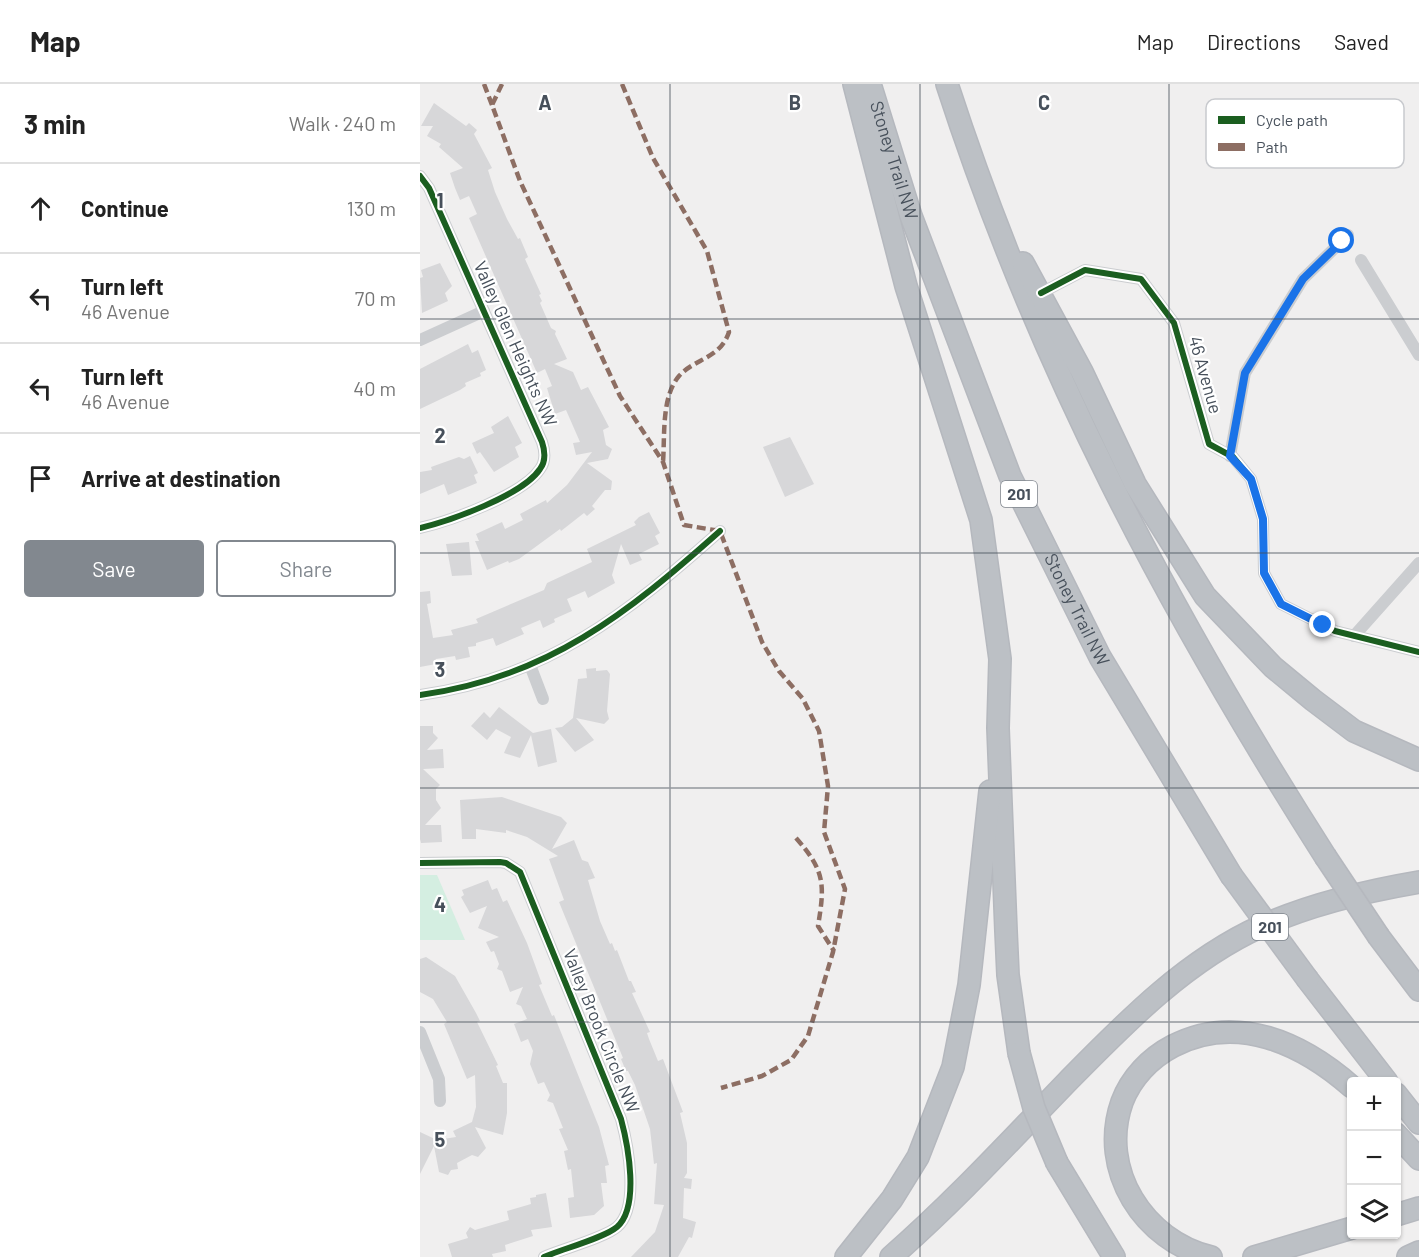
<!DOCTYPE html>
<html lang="en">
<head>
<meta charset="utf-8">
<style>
	:root { --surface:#fff; --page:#f6f6f6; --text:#222; --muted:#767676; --line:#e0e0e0; --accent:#82888f }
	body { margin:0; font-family:Barlow,sans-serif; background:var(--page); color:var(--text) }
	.controls { position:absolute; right:18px; bottom:18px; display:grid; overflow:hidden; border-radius:6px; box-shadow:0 2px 4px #0004 }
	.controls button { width:54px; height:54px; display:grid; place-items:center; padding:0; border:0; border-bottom:2px solid var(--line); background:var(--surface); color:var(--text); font:30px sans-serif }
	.stop { position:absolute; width:18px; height:18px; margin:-14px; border:4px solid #1a73e8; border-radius:50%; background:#fff }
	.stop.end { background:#1a73e8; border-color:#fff; box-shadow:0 2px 6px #0008 }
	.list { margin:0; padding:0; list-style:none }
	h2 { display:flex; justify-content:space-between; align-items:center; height:78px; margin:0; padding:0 24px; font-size:26px }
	h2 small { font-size:20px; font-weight:400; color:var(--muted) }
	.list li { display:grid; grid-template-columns:39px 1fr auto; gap:18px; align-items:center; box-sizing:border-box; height:90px; padding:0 24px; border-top:2px solid var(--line) }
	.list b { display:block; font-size:22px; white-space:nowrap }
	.list p { margin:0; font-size:20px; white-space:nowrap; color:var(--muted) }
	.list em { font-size:20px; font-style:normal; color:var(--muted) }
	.actions { display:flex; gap:12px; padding:18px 24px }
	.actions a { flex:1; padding:14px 0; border:2px solid var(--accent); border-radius:6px; text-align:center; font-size:21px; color:var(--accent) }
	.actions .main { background:var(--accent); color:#fff }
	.icon { flex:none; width:33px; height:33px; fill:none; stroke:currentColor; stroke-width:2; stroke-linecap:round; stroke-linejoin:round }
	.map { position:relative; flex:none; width:999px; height:1173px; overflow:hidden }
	header { display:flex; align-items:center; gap:36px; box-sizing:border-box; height:84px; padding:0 30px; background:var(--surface); border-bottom:2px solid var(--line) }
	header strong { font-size:28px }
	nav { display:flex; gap:33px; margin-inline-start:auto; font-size:21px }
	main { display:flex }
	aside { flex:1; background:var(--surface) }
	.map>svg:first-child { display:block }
	.green { fill:#d4eee1 }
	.building { fill:#d7d7d9 }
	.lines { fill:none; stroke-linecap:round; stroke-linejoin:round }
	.highway-casing { stroke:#b5b8be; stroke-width:24 }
	.street { stroke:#cbcdd0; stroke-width:12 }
	.highway { stroke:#bcc0c5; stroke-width:21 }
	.highway-bridge-casing { stroke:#b5b8be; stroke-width:24; stroke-linecap:butt }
	.highway-bridge { stroke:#bcc0c5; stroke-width:21 }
	.quiet { stroke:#8d6e63; stroke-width:4.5; stroke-dasharray:9 4.5; stroke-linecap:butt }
	.cycleway-casing { stroke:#fff; stroke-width:10 }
	.cycleway { stroke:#1b5e20; stroke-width:6 }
	.route { stroke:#1a73e8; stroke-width:8 }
	.grid { fill:none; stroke:#47505b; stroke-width:1.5; stroke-opacity:0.55 }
	.labels { text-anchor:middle; stroke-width:4.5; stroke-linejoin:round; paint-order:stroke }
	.shield { fill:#fff; stroke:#7e848c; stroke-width:1.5 }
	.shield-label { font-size:16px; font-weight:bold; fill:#47505b }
	.street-label { font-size:18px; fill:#47505b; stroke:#fff }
	.key { fill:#fff; stroke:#c8cace; stroke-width:1.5 }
	.key-label { font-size:16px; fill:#47505b }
	.grid-label { font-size:20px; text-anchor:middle; font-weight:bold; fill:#47505b; stroke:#fff; stroke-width:4.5; stroke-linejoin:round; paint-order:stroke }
</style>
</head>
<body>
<header>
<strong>Map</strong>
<nav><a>Map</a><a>Directions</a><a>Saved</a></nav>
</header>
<main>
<aside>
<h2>3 min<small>Walk · 240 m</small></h2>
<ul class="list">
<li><svg class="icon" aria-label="ahead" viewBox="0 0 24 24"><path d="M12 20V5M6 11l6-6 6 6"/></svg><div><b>Continue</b></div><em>130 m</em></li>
<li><svg class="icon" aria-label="left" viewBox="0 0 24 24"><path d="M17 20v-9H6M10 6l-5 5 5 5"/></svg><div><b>Turn left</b><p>46 Avenue</p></div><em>70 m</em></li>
<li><svg class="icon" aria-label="left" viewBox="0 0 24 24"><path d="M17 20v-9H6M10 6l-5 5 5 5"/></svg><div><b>Turn left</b><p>46 Avenue</p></div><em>40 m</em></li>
<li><svg class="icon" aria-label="arrive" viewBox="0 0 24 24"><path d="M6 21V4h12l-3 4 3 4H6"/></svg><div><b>Arrive at destination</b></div></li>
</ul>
<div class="actions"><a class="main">Save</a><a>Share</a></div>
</aside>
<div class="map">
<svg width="999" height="1173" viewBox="0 0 999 1173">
	<rect width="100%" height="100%" fill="#f0efef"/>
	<polygon class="green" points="0,791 17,791 45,856 0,856"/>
	<g class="building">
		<polygon points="14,19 46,42 49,39 57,46 54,50 72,84 68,86 75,108 87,135 98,155 100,154 108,173 105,175 121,210 119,211 122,217 120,219 131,244 136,247 135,250 147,275 134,280 153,288 161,306 168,303 189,343 183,346 186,361 192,365 188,375 167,379 192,397 191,406 185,406 172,422 175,425 167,432 164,429 141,447 140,445 99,475 89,479 88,477 67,486 55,457 59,457 56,450 82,438 85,445 103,436 100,430 126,416 127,419 147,401 172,368 156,371 153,359 160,358 146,326 135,330 127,304 132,302 125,285 117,289 49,134 57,130 49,112 40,116 35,104 30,89 43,84 19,63 21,60 7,52 13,42 1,42"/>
		<polygon points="20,179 32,202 25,209 28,217 2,229 0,194 3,193 1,186"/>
		<polygon points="48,260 52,269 58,266 66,286 60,289 61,292 45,299 46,302 40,306 0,325 0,285"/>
		<polygon points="88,332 102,359 95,363 99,373 74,388 60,368 57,370 52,359 74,349 71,343"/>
		<polygon points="370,353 394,400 365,413 343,363"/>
		<polygon points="50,372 58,389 54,391 57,399 28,411 24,400 0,410 0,388 12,386 11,383 39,373 44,375"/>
		<polygon points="229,428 240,449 235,452 239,460 219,470 222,476 210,481 201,460 192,491 195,499 168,514 165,507 147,515 152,527 134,535 135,538 123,544 120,536 101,544 104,550 76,562 73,554 56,559 56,562 48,563 50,573 36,576 35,572 16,575 16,580 0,583 0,508 10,507 11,519 7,520 13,554 33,551 31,546 58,539 56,535 124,506 127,499 172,478 167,465 216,441 214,438 219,433"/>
		<polygon points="49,458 52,491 32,492 26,460"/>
		<polygon points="176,584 176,587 187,586 190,590 187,627 189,635 184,640 156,634 174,656 155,668 135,644 142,643 153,634 158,595 167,594 166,585"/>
		<polygon points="79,623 113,649 131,645 137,678 118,683 111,651 100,674 84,669 91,653 76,645 67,656 51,642 64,628 70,634"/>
		<polygon points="0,642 13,642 13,649 18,654 7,666 23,665 24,684 3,685 20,701 16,705 16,716 21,724 5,741 21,741 22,758 1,759 0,755"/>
		<polygon points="82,713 141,733 147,739 132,765 154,756 162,776 168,778 175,794 168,796 180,837 190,860 192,859 195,867 197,866 209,897 211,897 216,908 212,909 230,948 227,949 229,955 238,977 243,975 263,1028 260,1029 267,1059 267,1089 264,1094 272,1095 271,1105 264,1104 263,1134 276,1138 272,1154 269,1153 258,1173 211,1173 235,1148 244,1121 234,1120 237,1079 234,1080 230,1045 215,1001 208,987 206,987 201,975 203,974 139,818 144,816 129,775 138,772 107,753 86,746 86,749 56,745 56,755 42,755 40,716"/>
		<polygon points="68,796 72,806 77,804 83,818 87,816 107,859 122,900 119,901 132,932 134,931 179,1043 189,1081 185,1082 187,1099 181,1099 184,1122 174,1131 150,1134 148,1114 154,1113 151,1085 148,1086 144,1067 148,1066 139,1045 143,1044 133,1019 127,1017 130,1011 124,998 118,1000 110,980 113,967 108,955 101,958 94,940 107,935 101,922 96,920 103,903 90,908 82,887 77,885 79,880 74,867 71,868 66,858 79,853 58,844 67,822 50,829 41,813 44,811 42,806"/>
		<polygon points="6,873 35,892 56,929 60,937 57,938 78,981 76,982 83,999 87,999 87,1029 83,1051 55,1043 66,1064 58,1073 52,1071 37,1079 38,1085 31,1086 28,1091 19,1088 14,1062 0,1090 0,1048 17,1056 36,1053 33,1047 52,1038 56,1023 55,991 47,995 24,940 27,938 13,915 0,908 0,875"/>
		<polygon points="126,1109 132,1143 111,1146 113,1152 85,1161 86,1167 72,1170 73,1173 32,1173 28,1160 48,1154 46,1149 50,1143 55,1146 89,1136 87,1127 111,1120 110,1114 116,1113 116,1111"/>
	</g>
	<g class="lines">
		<defs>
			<g id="highway">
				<polyline points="434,0 486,202 561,436 580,575 578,644 586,847 588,891 599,969"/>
				<path id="s1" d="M 450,0 L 491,132 L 590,392 L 680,573 L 811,791"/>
				<path d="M 527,0 C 618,281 747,524 905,772"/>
				<polyline points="603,179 662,288 715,400 785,512 853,583 893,616 934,647 999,676"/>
				<polyline points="959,853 999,906"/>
				<polyline points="888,896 967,998"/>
				<polyline points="976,1010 999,1039"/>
				<polyline points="976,1050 999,1075"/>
				<polyline points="637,1079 694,1173"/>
				<polyline points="976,1131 999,1124"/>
				<polyline points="426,1173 472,1115 498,1073 533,983 549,901 570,707"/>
				<path d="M 471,1173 C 534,1118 590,1057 648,997 C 705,939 766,876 842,842 C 891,820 946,807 999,798"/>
				<path d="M 791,1173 C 724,1157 678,1086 702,1018 C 711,994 730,974 753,962 C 817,929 882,959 932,1003"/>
				<polyline points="834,1173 932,1144"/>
				<polyline points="988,1173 999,1168"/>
			</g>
		</defs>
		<use href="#highway" class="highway-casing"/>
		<g class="street">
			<path d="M 0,92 L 9,104 L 122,358 C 125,367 126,377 120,385 C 103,411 30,437 0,444"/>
			<polyline points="941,176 999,271"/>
			<polyline points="621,209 665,186 721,195 754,239 789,360 813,373 831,395 843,435 844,489 861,520 915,547 999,568"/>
			<polyline points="0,256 64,227"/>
			<polyline points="810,372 825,289 883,195 928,151"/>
			<polyline points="934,552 999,479"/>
			<polyline points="110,581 123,615"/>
			<path d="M 0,611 C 127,594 208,529 300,447"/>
			<path d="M 0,779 L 80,778 L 86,779 L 100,788 L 201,1035 C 208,1061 220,1123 197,1143 C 184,1154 142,1165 124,1173"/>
			<polyline points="0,948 19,995 20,1017"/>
		</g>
		<use href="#highway" class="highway"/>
		<defs>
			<g id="highway-bridge">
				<polyline points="905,772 959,853"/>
				<polyline points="811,791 888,896"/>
				<polyline points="599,969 614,1024 637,1079"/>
			</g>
		</defs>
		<use href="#highway-bridge" class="highway-bridge-casing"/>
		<use href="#highway-bridge" class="highway-bridge"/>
		<g class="quiet">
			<polyline points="64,0 72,21"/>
			<polyline points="82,0 72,21 100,97 200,312 243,378 264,441 300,447 342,558 359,587 383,615 399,647 408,702 404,748 425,805 413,868 388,952 371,976 342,992 301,1004"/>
			<path d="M 202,0 L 233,74 L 287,167 L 309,248 C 300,275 275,274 259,292 C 241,313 245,353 243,378"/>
			<path d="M 376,754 C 405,787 405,800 398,842 L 414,867"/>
		</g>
		<defs>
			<g id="cycleway">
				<path d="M 0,92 L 9,104 L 122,358 C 125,367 126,377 120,385 C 103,411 30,437 0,444"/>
				<polyline points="621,209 665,186 721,195 754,239 789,360 813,373 831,395 843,435 844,489 861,520 915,547 999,568"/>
				<path d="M 0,611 C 127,594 208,529 300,447"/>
				<path d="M 0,779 L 80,778 L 86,779 L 100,788 L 201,1035 C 208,1061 220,1123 197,1143 C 184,1154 142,1165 124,1173"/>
			</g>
		</defs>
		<use href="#cycleway" class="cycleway-casing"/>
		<use href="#cycleway" class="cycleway"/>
	</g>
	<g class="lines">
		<polyline class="route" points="903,541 861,520 844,489 843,435 831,395 810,372 825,289 883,195 922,157"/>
	</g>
	<path class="grid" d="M 250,0 L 250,1173M 500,0 L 500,1173M 749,0 L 749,1173M 0,235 L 999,235M 0,469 L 999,469M 0,704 L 999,704M 0,938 L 999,938"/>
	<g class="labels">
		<g class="shield">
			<rect x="581" y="397" width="36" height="26" rx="4.5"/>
			<rect x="832" y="830" width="36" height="26" rx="4.5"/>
		</g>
		<g class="shield-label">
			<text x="599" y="416">201</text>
			<text x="850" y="849">201</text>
		</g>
		<g class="street-label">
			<text dy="6" stroke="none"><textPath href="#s1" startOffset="80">Stoney Trail NW</textPath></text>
			<text transform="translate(95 260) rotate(66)" y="6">Valley Glen Heights NW</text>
			<text transform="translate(785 291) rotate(74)" y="6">46 Avenue</text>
			<text dy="6" stroke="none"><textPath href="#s1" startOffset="566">Stoney Trail NW</textPath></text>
			<text transform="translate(181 947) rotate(68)" y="6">Valley Brook Circle NW</text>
		</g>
	</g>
	<rect x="786" y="15" width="198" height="69" rx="9" class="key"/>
	<rect x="798" y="32" width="27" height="8" fill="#1b5e20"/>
	<rect x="798" y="59" width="27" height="8" fill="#8d6e63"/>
	<g class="key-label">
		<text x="836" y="42">Cycle path</text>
		<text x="836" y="69">Path</text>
	</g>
	<g class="grid-label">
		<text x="125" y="26">A</text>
		<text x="375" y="26">B</text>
		<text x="624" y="26">C</text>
		<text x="20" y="124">1</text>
		<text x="20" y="359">2</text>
		<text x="20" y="593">3</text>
		<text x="20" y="828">4</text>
		<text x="20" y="1063">5</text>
	</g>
</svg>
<div class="controls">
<button>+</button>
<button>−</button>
<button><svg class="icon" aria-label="layers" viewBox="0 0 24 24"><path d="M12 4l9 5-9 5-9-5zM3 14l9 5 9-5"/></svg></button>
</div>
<div class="stop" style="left:922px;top:157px"></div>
<div class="stop end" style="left:903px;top:541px"></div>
</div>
</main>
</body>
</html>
